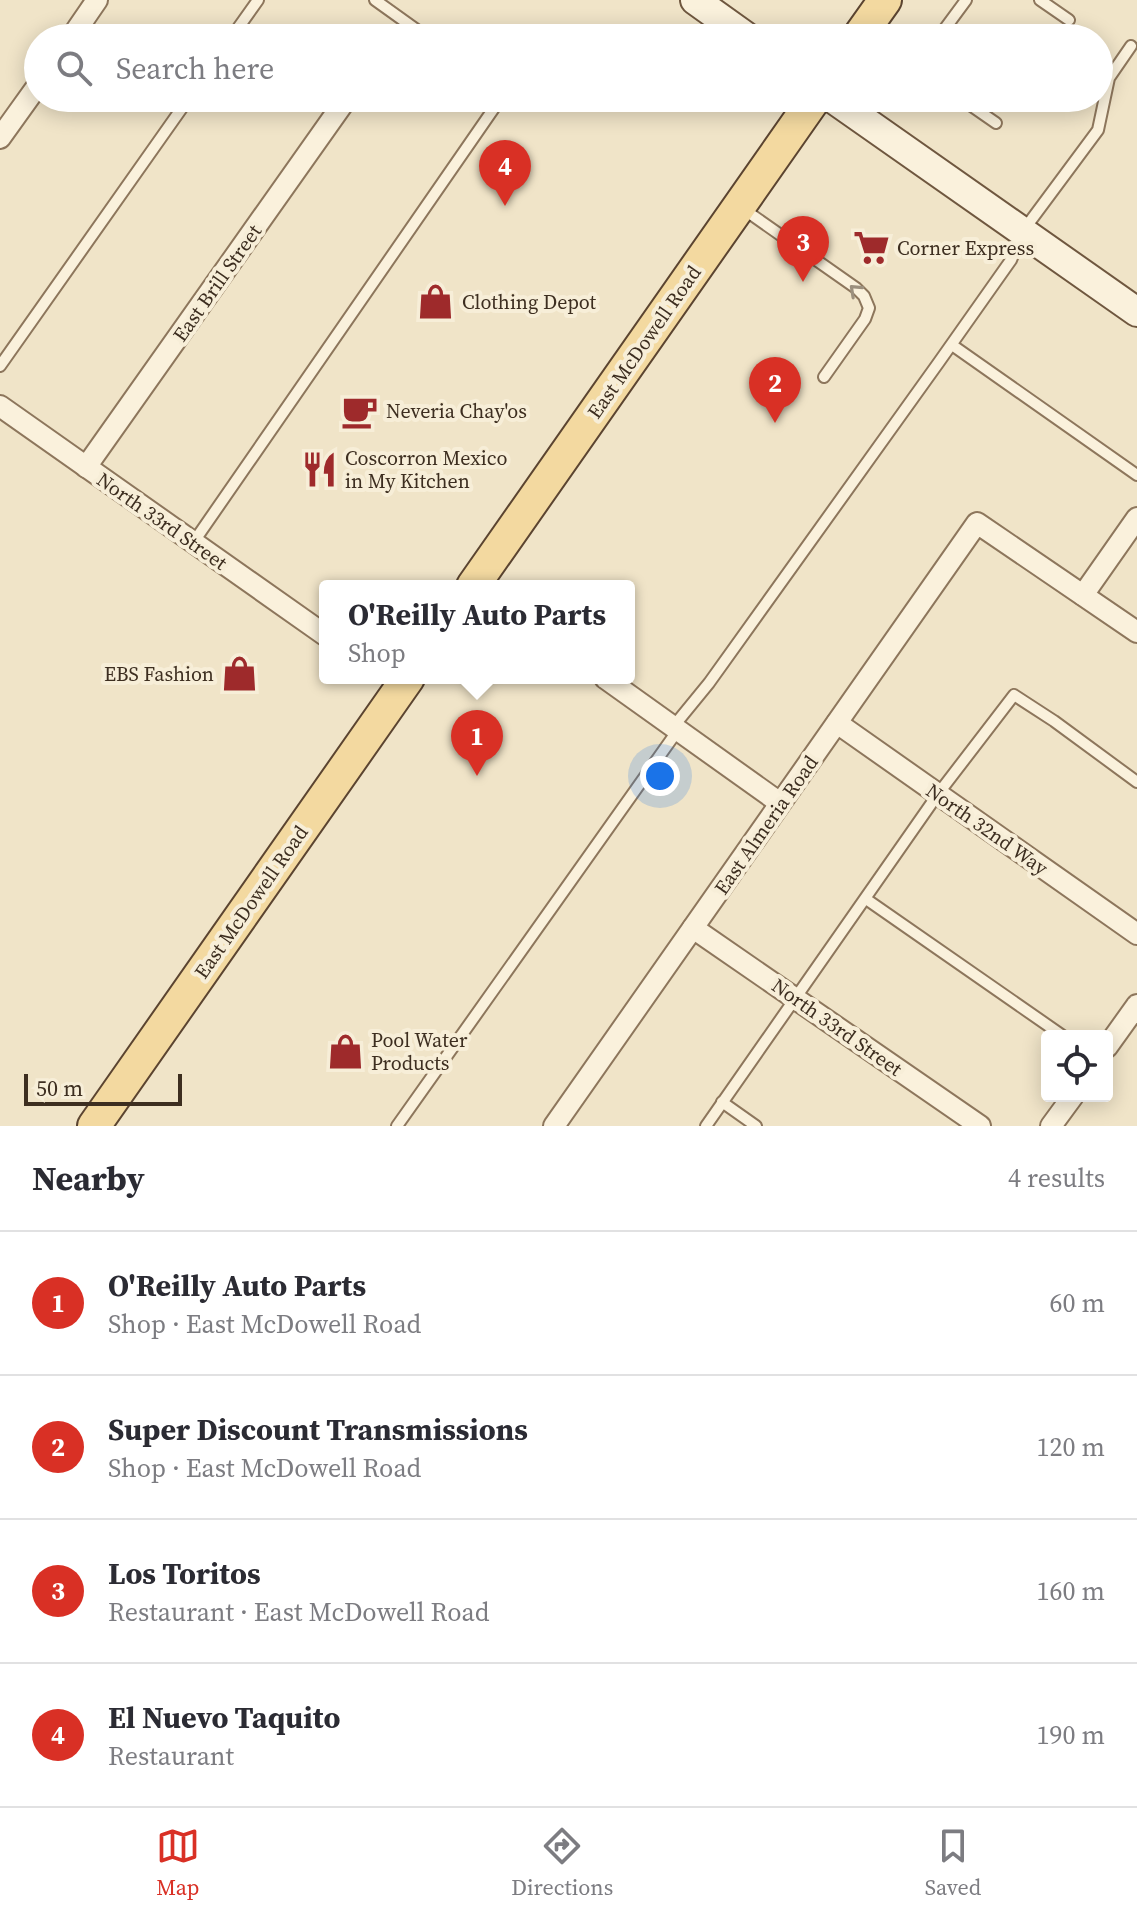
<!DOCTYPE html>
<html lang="en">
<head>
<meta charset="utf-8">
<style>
	:root { --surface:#fff; --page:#f2f2f3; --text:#2b2b33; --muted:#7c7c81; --line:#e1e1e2; --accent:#d93025 }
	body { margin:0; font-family:"Source Serif 4",serif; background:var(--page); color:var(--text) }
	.controls { position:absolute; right:24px; bottom:24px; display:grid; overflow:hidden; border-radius:8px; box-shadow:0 4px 20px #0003 }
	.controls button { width:72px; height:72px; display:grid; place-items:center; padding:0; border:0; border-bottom:2px solid var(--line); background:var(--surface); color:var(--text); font:40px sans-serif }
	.scale { position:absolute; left:24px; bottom:20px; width:158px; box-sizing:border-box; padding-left:8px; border:4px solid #3d2e20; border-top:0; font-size:22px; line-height:28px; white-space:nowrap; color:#3d2e20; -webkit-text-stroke:6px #f7eed8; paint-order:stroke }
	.you { position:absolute; left:660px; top:776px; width:28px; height:28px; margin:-20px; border:6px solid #fff; border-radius:50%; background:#1a73e8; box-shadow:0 0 0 12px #1a73e833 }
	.badge { display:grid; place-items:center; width:52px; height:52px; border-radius:50%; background:var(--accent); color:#fff; font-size:26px; font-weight:700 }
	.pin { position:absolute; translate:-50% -66px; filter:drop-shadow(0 2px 4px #0008) }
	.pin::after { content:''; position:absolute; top:42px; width:28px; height:24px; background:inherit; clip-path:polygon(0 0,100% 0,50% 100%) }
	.popup { position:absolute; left:319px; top:580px; width:316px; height:104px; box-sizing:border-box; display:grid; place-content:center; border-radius:8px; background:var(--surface); filter:drop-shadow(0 2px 6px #0005); font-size:26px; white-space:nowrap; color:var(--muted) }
	.popup b { font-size:30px; color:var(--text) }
	.popup::after { content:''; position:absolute; left:50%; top:100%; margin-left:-16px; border:16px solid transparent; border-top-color:var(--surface) }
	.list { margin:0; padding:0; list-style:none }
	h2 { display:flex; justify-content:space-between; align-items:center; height:104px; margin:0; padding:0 32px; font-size:34px }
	h2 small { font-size:26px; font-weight:400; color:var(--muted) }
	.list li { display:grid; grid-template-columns:52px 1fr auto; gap:24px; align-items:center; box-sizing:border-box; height:144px; padding:0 32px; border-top:2px solid var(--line) }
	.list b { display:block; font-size:30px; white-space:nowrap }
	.list p { margin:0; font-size:26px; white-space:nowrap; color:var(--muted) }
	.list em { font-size:26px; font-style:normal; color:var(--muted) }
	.icon { flex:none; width:44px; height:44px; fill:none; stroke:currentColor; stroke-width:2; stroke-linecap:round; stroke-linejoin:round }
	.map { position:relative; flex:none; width:1137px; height:1126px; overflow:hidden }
	.search { position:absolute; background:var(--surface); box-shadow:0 4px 20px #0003; left:24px; right:24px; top:24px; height:88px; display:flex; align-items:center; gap:20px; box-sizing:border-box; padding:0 28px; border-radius:44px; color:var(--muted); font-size:30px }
	.sheet { height:680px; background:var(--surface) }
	nav { display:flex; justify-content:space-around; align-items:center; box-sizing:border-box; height:112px; border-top:2px solid var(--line); background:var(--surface); font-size:22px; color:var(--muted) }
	nav a { display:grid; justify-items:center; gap:4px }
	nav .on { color:var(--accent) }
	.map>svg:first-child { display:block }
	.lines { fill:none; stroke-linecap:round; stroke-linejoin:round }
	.service-casing { stroke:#8d765c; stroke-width:14 }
	.minor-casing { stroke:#8d765c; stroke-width:24 }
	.secondary-casing { stroke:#6f573f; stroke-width:32 }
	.primary-casing { stroke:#5b4430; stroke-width:36 }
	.service { stroke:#faf1dc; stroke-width:10 }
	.minor { stroke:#faf1dc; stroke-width:20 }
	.secondary { stroke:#faf1dc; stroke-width:28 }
	.primary { stroke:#f3d9a0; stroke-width:32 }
	.oneway { stroke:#9c907e }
	.labels { text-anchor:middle; stroke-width:8; stroke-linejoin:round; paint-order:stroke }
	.poi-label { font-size:20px; fill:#3d2e20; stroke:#f7eed8; text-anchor:start }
	.street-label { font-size:20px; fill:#3d2e20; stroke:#f7eed8 }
</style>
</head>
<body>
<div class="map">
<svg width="1137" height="1126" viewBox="0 0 1137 1126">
	<rect width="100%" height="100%" fill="#f0e4c8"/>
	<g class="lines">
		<defs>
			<g id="service">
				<polyline points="375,0 428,38"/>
				<polyline points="1040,0 1069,20"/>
				<polyline points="231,38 258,0"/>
				<polyline points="938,38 966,0"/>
				<polyline points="960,98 996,123"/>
				<polyline points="742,208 856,288 864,296 869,308 865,319 824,377"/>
				<polyline points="952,345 1137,475"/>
				<polyline points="0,366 189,98"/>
				<polyline points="193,543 501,98"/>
				<polyline points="673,727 709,683 939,362 1011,260 1023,231 1098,130 1109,78 1131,46"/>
				<polyline points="866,899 1063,1036"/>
				<polyline points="722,1102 756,1126"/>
				<polyline points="397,1126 678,730"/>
				<polyline points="706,1126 938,794 1014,695 1054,721 1137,782"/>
			</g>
			<g id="minor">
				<polyline points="71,38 97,0"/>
				<polyline points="0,138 38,85"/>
				<polyline points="0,406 325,635"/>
				<polyline points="86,467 347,98"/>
				<polyline points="1083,595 1137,518"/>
				<polyline points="605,678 780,803"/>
				<polyline points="837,723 1137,934"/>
				<polyline points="693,928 980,1126"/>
				<polyline points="1107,1047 1137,1005"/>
				<polyline points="554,1126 977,523 1137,632"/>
				<polyline points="1051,1126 1073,1096"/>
			</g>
			<g id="secondary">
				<polyline points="695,0 748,38"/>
				<polyline points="832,98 1137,312"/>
			</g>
			<g id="primary">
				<polyline points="858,38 885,0"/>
				<polyline points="473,586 815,98"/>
				<polyline points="94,1126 408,678"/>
			</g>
		</defs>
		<use href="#service" class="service-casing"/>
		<use href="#minor" class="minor-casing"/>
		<use href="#secondary" class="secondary-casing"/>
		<use href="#primary" class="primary-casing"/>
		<use href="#service" class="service"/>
		<use href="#minor" class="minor"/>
		<use href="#secondary" class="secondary"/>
		<use href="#primary" class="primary"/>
	</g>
	<defs><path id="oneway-chevron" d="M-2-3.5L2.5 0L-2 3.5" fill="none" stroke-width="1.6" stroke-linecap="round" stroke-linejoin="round" transform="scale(2)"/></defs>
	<use class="oneway" href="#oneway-chevron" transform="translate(855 290) rotate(-137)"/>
	<defs>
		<symbol id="supermarket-bare" viewBox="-9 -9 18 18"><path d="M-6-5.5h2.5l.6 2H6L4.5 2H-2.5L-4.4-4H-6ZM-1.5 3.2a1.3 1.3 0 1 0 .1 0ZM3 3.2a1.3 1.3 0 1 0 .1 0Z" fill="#9e2a2b" stroke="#f7eed8" stroke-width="2.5" paint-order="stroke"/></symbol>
		<symbol id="shop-bare" viewBox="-9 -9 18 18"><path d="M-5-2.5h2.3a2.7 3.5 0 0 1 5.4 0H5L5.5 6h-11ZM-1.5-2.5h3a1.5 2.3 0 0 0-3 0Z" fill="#9e2a2b" stroke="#f7eed8" stroke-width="2.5" paint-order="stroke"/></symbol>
		<symbol id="cafe-bare" viewBox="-9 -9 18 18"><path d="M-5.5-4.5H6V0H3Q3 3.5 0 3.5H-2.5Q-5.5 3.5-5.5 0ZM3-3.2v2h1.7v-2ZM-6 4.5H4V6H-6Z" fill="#9e2a2b" stroke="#f7eed8" stroke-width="2.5" paint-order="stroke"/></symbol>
		<symbol id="restaurant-bare" viewBox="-9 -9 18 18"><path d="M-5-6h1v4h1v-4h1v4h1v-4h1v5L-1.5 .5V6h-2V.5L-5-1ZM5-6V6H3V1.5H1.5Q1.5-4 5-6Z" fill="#9e2a2b" stroke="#f7eed8" stroke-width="2.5" paint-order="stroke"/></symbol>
	</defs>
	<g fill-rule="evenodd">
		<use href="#supermarket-bare" x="846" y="222" width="51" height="51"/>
		<use href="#shop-bare" x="410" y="276" width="51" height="51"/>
		<use href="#cafe-bare" x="334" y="386" width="51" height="51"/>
		<use href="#restaurant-bare" x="294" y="444" width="51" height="51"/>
		<use href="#shop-bare" x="214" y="648" width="51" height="51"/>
		<use href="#shop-bare" x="320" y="1026" width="51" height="51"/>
	</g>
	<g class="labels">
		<g class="poi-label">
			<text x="897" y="255">Corner Express</text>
			<text x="462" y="309">Clothing Depot</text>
			<text x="386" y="418">Neveria Chay'os</text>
			<text x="345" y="465">Coscorron Mexico<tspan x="345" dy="23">in My Kitchen</tspan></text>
			<text x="214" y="681" text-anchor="end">EBS Fashion</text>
			<text x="371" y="1047">Pool Water<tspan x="371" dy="23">Products</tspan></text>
		</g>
		<g class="street-label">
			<text transform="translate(217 283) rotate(-55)" y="7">East Brill Street</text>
			<text transform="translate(644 342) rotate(-55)" y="7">East McDowell Road</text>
			<text transform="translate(162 521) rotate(35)" y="7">North 33rd Street</text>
			<text transform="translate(766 825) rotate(-55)" y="7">East Almeria Road</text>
			<text transform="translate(987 829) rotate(35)" y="7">North 32nd Way</text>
			<text transform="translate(251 902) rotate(-55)" y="7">East McDowell Road</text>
			<text transform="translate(837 1027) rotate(35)" y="7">North 33rd Street</text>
		</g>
	</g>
</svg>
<div class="controls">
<button><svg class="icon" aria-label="locate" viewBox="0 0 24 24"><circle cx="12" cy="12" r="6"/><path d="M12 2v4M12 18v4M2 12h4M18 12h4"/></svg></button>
</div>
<div class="scale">50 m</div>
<div class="you"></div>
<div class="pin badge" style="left:477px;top:776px">1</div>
<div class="popup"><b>O'Reilly Auto Parts</b>Shop</div>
<div class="pin badge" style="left:775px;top:423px">2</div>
<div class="pin badge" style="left:803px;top:282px">3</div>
<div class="pin badge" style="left:505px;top:206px">4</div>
<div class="search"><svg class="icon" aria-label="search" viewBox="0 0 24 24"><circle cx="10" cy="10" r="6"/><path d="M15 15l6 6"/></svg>Search here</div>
</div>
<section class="sheet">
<h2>Nearby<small>4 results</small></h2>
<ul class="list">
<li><span class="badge">1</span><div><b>O'Reilly Auto Parts</b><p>Shop · East McDowell Road</p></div><em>60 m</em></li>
<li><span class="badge">2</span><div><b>Super Discount Transmissions</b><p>Shop · East McDowell Road</p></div><em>120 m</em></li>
<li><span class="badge">3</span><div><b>Los Toritos</b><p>Restaurant · East McDowell Road</p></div><em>160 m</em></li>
<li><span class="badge">4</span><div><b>El Nuevo Taquito</b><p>Restaurant</p></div><em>190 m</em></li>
</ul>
</section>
<nav>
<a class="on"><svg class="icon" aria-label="map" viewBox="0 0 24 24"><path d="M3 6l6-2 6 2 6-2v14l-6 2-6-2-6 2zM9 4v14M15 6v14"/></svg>Map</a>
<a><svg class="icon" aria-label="directions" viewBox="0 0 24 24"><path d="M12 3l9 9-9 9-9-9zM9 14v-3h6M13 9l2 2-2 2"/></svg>Directions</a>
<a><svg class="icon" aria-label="saved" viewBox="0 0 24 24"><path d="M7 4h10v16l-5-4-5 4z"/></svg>Saved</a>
</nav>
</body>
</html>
